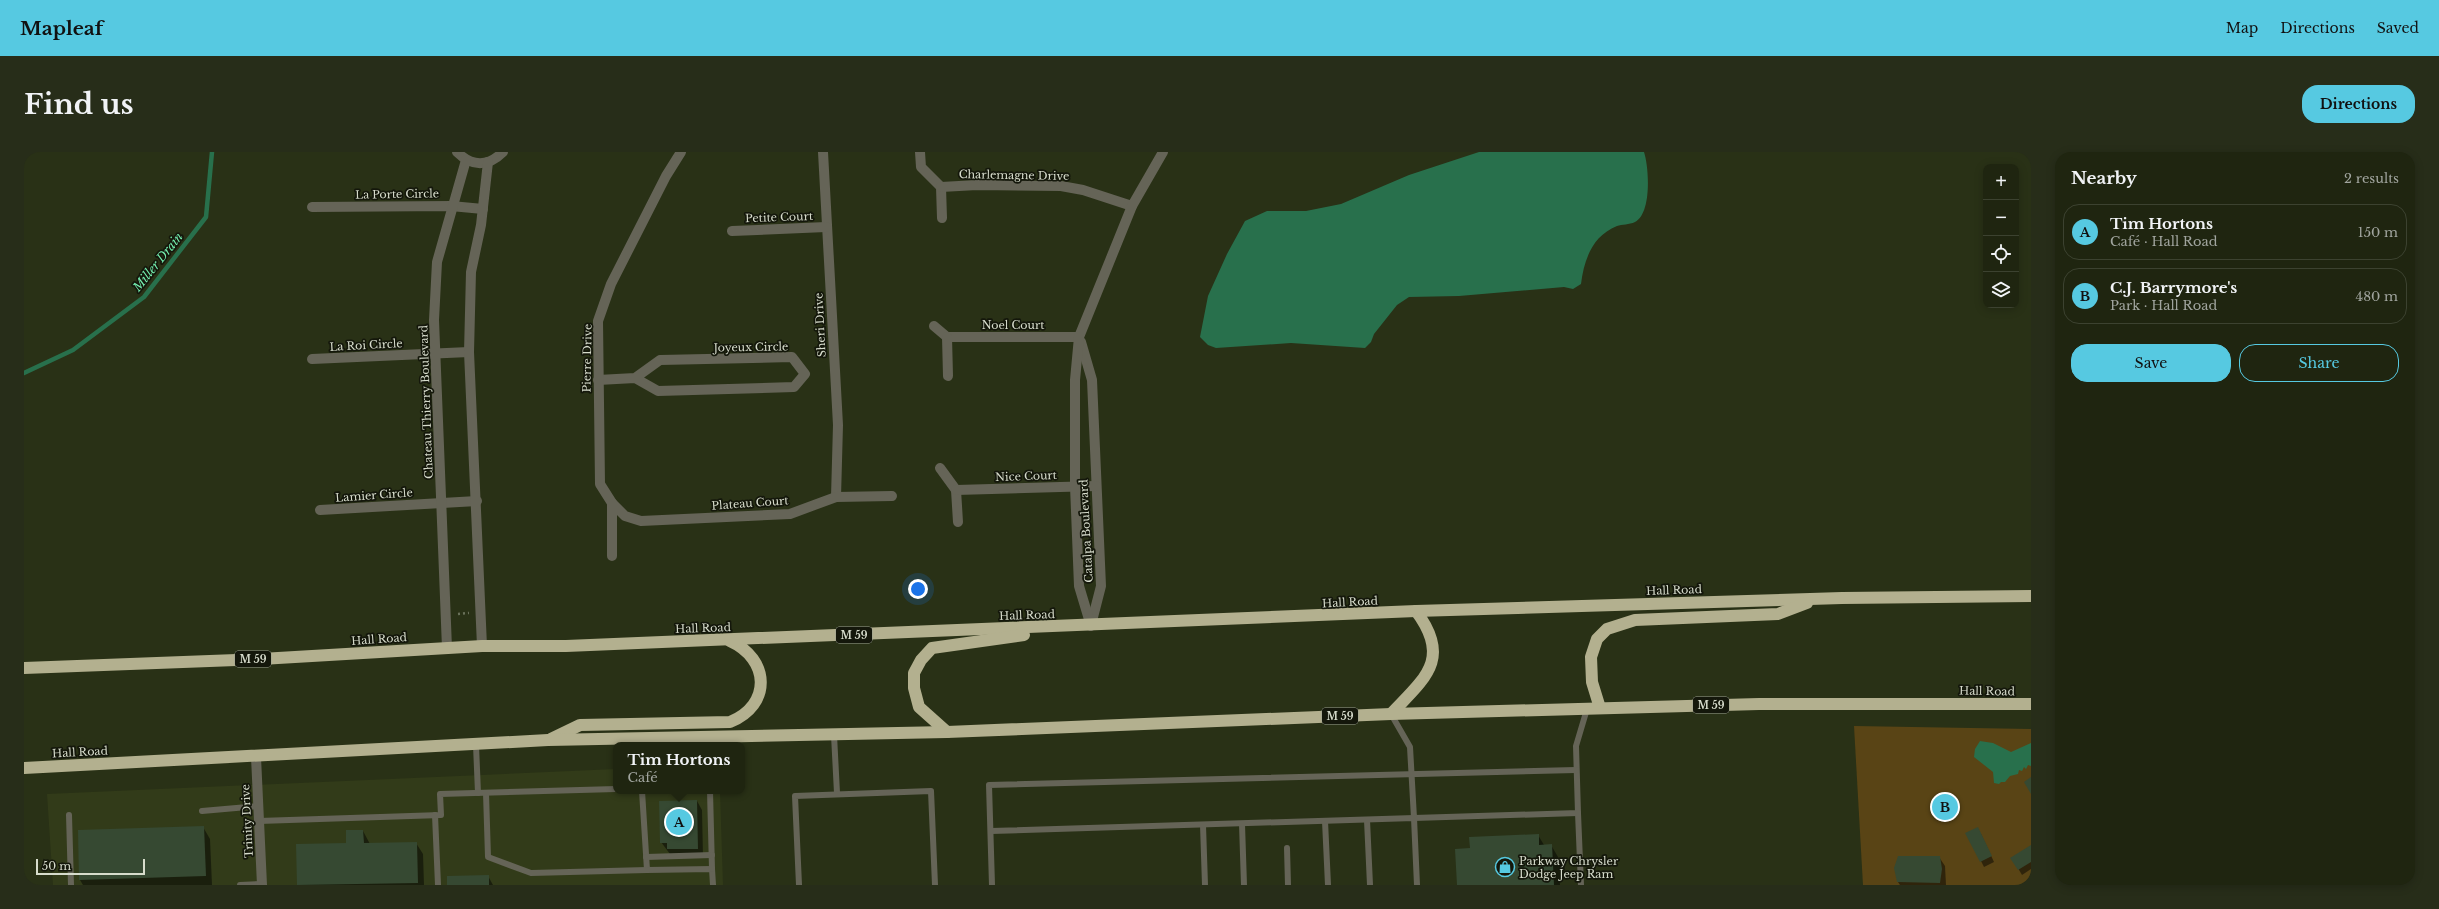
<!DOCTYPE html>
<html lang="en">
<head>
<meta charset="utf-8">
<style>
	:root { --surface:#1f2510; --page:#272d19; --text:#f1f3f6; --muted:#a1a59f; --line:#3c4230; --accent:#56c9e1 }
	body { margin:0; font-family:"Libre Baskerville",serif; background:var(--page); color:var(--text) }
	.controls { position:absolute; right:12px; top:12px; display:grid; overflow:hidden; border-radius:8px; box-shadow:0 2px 10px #0003 }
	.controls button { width:36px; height:36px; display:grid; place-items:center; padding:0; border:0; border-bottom:1px solid var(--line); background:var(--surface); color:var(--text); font:20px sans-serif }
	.scale { position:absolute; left:12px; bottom:10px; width:109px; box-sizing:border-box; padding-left:4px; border:2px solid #d7dccc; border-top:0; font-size:11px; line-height:14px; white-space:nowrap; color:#d7dccc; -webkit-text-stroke:3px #14170b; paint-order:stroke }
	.you { position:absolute; left:894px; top:437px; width:14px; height:14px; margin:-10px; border:3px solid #fff; border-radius:50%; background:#1a73e8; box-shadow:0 0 0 6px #1a73e833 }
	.badge { display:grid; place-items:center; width:26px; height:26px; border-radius:50%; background:var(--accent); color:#111; font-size:13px; font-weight:700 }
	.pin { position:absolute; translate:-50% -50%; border:2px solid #fff; box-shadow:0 1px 4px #0006 }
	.popup { position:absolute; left:589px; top:590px; width:132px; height:52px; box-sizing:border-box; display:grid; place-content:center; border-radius:8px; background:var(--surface); filter:drop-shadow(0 1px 3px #0005); font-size:13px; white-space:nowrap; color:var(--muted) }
	.popup b { font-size:15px; color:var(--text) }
	.popup::after { content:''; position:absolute; left:50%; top:100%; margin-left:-8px; border:8px solid transparent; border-top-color:var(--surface) }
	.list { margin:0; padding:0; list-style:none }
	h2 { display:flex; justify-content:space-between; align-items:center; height:52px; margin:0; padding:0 16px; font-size:17px }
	h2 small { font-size:13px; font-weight:400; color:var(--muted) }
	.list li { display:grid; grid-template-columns:26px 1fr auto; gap:12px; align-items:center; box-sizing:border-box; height:56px; margin:0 8px 8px; padding:0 8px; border:1px solid var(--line); border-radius:16px }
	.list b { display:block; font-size:15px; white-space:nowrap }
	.list p { margin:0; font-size:13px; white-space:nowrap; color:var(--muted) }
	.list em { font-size:13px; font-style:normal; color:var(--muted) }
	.actions { display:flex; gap:8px; padding:12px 16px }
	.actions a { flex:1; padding:9px 0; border:1px solid var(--accent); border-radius:16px; text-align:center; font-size:14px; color:var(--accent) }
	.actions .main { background:var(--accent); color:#111 }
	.icon { flex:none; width:22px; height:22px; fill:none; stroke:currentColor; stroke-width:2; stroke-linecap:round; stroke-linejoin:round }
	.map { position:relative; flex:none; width:2007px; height:733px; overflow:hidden; border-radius:16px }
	header { display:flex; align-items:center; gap:24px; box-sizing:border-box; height:56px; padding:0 20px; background:var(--accent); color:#111 }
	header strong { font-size:19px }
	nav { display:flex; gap:22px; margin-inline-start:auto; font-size:14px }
	.intro { display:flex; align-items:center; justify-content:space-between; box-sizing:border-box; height:96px; padding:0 24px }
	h1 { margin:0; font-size:28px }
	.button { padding:10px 18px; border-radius:16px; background:var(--accent); color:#111; font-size:14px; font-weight:700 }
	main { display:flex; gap:24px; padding:0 24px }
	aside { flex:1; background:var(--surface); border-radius:16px; box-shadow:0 2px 10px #0003 }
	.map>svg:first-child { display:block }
	.built { fill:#323b19 }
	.green { fill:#594415 }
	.water { fill:#28704c }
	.shadow { fill:#0007 }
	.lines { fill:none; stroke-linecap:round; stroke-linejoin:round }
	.stream { stroke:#28704c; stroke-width:4.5 }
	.building { fill:#364932 }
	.path { stroke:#6a715a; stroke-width:2.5; stroke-dasharray:2 3; stroke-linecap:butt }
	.lane { stroke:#656457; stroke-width:6 }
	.street { stroke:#656457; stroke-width:10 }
	.highway { stroke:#b3b08f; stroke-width:12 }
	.labels { text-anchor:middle; stroke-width:3.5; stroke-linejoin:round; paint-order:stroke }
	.shield { fill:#14170b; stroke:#9ca192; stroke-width:1 }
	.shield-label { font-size:10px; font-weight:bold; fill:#d7dccc }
	.street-label { font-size:11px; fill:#d7dccc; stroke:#14170b }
	.poi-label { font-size:11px; fill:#d7dccc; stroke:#14170b; text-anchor:start }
	.water-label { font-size:12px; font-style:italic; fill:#75f0b0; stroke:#14170b }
</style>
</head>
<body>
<header>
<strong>Mapleaf</strong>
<nav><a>Map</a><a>Directions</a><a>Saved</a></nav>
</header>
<div class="intro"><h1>Find us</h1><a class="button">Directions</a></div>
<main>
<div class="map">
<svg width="2007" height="733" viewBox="0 0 2007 733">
	<rect width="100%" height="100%" fill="#293116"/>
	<polygon class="built" points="592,617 592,639 696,639 699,733 29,733 23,642"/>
	<polygon class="green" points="1830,574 2007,577 2007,733 1839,733"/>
	<g class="water">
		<path d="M 1455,0 L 1620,0 C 1625,15 1628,61 1611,70 C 1605,73 1598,72 1593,74 C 1568,84 1560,108 1557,132 L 1549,137 L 1540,135 L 1435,144 L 1385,145 L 1373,153 L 1350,182 L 1347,190 L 1341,196 L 1267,191 L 1192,196 L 1184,193 L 1176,185 L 1184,144 L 1203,102 L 1221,69 L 1243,59 L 1282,59 L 1317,52 L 1385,23 Z"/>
		<polygon points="1956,589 1969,591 1987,600 2007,591 2007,614 2004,613 2002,617 2000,615 1998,619 1995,618 1994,622 1986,624 1981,630 1977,630 1975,632 1970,631 1969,620 1950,605 1951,597"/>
	</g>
	<g class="shadow">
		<polygon points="673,649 678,658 679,705 649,706 637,690"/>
		<polygon points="179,675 186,687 188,733 59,733 56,728"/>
		<polygon points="339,679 346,692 392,691 399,702 400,733 274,733 273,693 323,692"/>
		<polygon points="1957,682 1970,710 1960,715 1957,709"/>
		<polygon points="1514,683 1520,693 1527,693 1534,705 1536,733 1434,733 1447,697"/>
		<polygon points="2007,694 2007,717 1998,723 1988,706"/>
		<polygon points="1915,705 1921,714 1922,733 1876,733 1874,730"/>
		<polygon points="464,724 469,733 424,733"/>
	</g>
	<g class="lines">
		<polyline class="stream" points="0,221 49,198 120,145 182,65 188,0"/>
	</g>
	<g class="building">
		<polygon points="2007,625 2007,642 2000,630"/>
		<polygon points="673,648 674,697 643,697 643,691 636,691 635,649"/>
		<polygon points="180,674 182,724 55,728 54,678"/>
		<polygon points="1954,675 1968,704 1956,710 1941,681"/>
		<polygon points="322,678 339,678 340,691 393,690 394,731 273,733 272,692 322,691"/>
		<polygon points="1515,682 1515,693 1528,692 1530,733 1433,733 1431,697 1446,696 1445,685"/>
		<polygon points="2007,693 2007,710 1994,718 1986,706"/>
		<polygon points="1874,704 1916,704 1918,717 1916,731 1873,730 1870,716"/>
		<polygon points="465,723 465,733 423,733 423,724"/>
	</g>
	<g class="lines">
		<polyline class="path" points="434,462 445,461"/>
		<g class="lane">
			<polyline points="1367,562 1386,595 1390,666 1554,661 1552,594 1563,557"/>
			<polyline points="810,583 813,641"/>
			<polyline points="452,593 454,641"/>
			<polyline points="618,639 623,718 688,717 689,733"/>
			<polyline points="686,639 688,717"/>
			<polyline points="462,641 464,705 507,721 623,718"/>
			<polyline points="178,659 234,654"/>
			<polyline points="1554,661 1557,733"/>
			<polyline points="45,663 47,733"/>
			<polyline points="411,663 414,733"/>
			<polyline points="1343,668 1346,733"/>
			<polyline points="235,669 417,663 416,642 592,637"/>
			<polyline points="1301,669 1304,733"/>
			<polyline points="1218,672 1220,733"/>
			<polyline points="1179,673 1181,733"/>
			<polyline points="967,679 1390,666 1393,733"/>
			<polyline points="1263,696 1264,733"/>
			<polyline points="622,705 688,703"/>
			<polyline points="216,733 238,732"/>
			<polyline points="775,733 771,644 907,639 911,733"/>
			<polyline points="968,733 965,633 1552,618"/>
		</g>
		<g class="street">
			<path d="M 433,0 C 448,15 464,15 479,0"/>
			<polyline points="799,0 814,273 812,345"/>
			<polyline points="896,0 897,15 917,35 918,66"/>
			<polyline points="917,35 953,33 1037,34 1059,38 1108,54"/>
			<polyline points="288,55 427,54 459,57"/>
			<polyline points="708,79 802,75"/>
			<polyline points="910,174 923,185 1055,185"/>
			<polyline points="923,185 924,224"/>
			<polyline points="1057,190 1068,228 1077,434 1067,473"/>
			<polyline points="288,207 445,200"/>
			<polyline points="574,228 611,226 634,239 770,235 781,222 768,205 636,208 611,226"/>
			<polyline points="916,316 932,338 934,370"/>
			<polyline points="932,338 1072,334"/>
			<polyline points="588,351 601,364 617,369 766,362 812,345 868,344"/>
			<polyline points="296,358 453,349"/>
			<polyline points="588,404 588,351 576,332 574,169 587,132 642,24 657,0"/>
			<polyline points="1067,474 1055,434 1051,334 1051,228 1055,185 1108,54 1139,0"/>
			<polyline points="458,494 445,200 447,120 457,73 464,10"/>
			<polyline points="423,496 410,168 413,110 442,8"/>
			<polyline points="232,605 238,733"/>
		</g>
		<g class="highway">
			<polyline points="0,516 237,507 458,494 542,494 1392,459 1818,446 2007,444"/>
			<polyline points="1576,556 1568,530 1567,505 1573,487 1583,477 1611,468 1754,462 1783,451"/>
			<path d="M 1367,562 C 1401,526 1428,507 1392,459"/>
			<polyline points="923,580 895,555 890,536 890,521 897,508 908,496 1000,483"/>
			<path d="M 527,587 L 556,573 L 706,570 C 748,553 746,507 706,489"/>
			<polyline points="0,616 524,588 923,580 1367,562 1735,552 2007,552"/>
		</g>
	</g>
	<defs>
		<symbol id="shop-ring" viewBox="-11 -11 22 22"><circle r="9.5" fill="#14170b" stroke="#56c9e1" stroke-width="1.5"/><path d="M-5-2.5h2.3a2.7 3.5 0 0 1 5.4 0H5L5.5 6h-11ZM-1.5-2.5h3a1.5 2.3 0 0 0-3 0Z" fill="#56c9e1"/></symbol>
	</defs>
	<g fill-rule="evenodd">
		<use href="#shop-ring" x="1470" y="704" width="22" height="22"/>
	</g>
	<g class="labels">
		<g class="shield">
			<rect x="812" y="475" width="36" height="16" rx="3"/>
			<rect x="211" y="499" width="36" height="16" rx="3"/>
			<rect x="1669" y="545" width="36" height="16" rx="3"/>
			<rect x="1298" y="556" width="36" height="16" rx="3"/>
		</g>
		<g class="shield-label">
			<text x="830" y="487">M 59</text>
			<text x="229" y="511">M 59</text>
			<text x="1687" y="557">M 59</text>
			<text x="1316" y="568">M 59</text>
		</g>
		<g class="street-label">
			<text transform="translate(990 23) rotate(1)" y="4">Charlemagne Drive</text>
			<text transform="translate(373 42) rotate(-1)" y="4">La Porte Circle</text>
			<text transform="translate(755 65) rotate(-2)" y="4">Petite Court</text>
			<text transform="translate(796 173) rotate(-93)" y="4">Sheri Drive</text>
			<text x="989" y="177">Noel Court</text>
			<text transform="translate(342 193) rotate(-3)" y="4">La Roi Circle</text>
			<text transform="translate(727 195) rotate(-1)" y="4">Joyeux Circle</text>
			<text transform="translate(563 206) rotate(-89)" y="4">Pierre Drive</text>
			<text transform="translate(402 250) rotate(-92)" y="4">Chateau Thierry Boulevard</text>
			<text transform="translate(1002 324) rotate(-2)" y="4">Nice Court</text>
			<text transform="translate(350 343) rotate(-4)" y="4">Lamier Circle</text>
			<text transform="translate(726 351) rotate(-4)" y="4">Plateau Court</text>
			<text transform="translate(1062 379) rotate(-93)" y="4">Catalpa Boulevard</text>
			<text transform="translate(1650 438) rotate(-2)" y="4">Hall Road</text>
			<text transform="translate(1326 450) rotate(-3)" y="4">Hall Road</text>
			<text transform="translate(1003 463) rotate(-2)" y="4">Hall Road</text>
			<text transform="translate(679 476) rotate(-2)" y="4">Hall Road</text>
			<text transform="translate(355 487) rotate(-4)" y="4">Hall Road</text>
			<text transform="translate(1963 539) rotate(1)" y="4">Hall Road</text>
			<text transform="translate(56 600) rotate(-3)" y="4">Hall Road</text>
			<text transform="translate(223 669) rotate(-93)" y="4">Trinity Drive</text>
		</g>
		<g class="poi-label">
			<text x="1495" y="713">Parkway Chrysler<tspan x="1495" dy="13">Dodge Jeep Ram</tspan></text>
		</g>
		<g class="water-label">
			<text transform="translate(134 110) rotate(-51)" y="4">Miller Drain</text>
		</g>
	</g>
</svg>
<div class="controls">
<button>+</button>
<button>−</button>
<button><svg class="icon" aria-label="locate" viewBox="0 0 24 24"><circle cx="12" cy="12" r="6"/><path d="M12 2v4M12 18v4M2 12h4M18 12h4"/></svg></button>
<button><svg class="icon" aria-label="layers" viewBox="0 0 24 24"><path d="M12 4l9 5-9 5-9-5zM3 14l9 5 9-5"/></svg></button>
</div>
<div class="scale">50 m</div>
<div class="you"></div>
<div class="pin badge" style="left:655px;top:670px">A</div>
<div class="popup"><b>Tim Hortons</b>Café</div>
<div class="pin badge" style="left:1921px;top:655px">B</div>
</div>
<aside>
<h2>Nearby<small>2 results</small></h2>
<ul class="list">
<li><span class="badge">A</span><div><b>Tim Hortons</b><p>Café · Hall Road</p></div><em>150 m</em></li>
<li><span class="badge">B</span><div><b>C.J. Barrymore's</b><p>Park · Hall Road</p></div><em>480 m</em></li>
</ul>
<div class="actions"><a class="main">Save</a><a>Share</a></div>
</aside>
</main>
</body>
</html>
